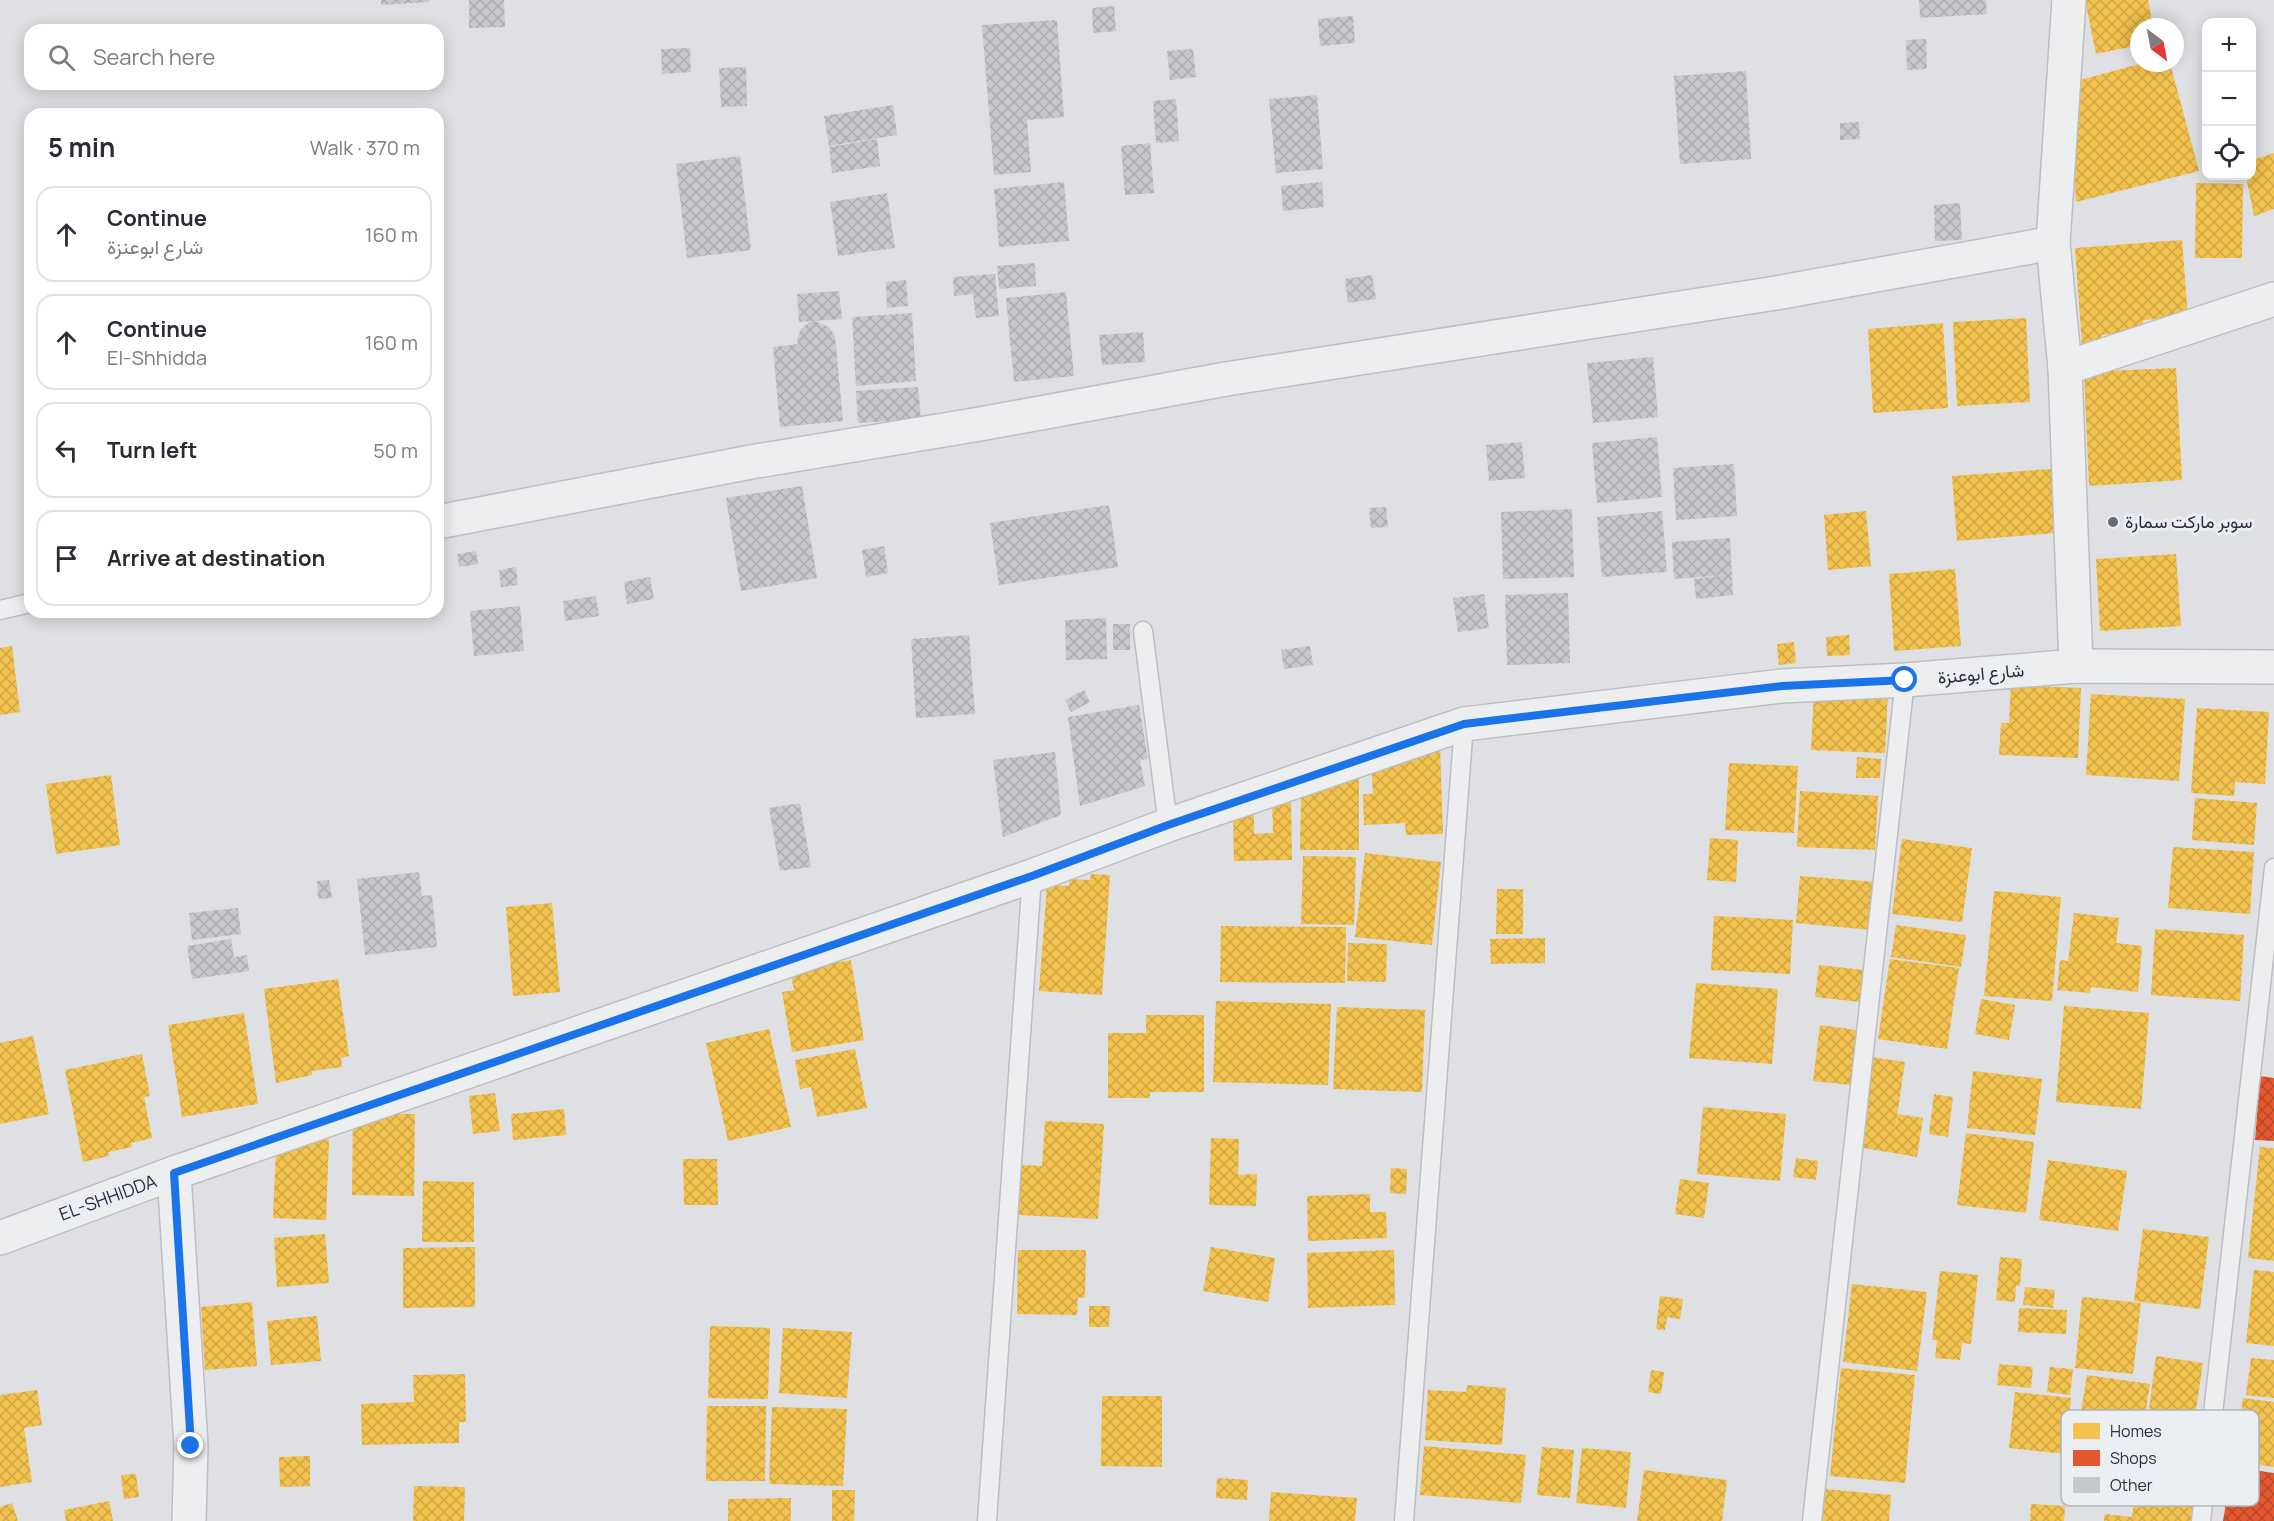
<!DOCTYPE html>
<html lang="en">
<head>
<meta charset="utf-8">
<style>
	:root { --surface:#fff; --page:#f7f7f7; --text:#2b2b33; --muted:#7c7c81; --line:#e1e1e2 }
	body { margin:0; font-family:Manrope,Vazirmatn,sans-serif; background:var(--page); color:var(--text) }
	.controls { position:absolute; right:18px; top:18px; display:grid; overflow:hidden; border-radius:12px; box-shadow:0 3px 15px #0003 }
	.controls button { width:54px; height:54px; display:grid; place-items:center; padding:0; border:0; border-bottom:2px solid var(--line); background:var(--surface); color:var(--text); font:30px sans-serif }
	.compass { position:absolute; left:2130px; top:18px; width:54px; height:54px; border-radius:50%; background:var(--surface); box-shadow:0 3px 15px #0003; rotate:148deg }
	.stop { position:absolute; width:18px; height:18px; margin:-14px; border:4px solid #1a73e8; border-radius:50%; background:#fff }
	.stop.end { background:#1a73e8; border-color:#fff; box-shadow:0 2px 6px #0008 }
	.list { margin:0; padding:0; list-style:none }
	h2 { display:flex; justify-content:space-between; align-items:center; height:78px; margin:0; padding:0 24px; font-size:26px }
	h2 small { font-size:20px; font-weight:400; color:var(--muted) }
	.list li { display:grid; grid-template-columns:39px 1fr auto; gap:18px; align-items:center; box-sizing:border-box; height:96px; margin:0 12px 12px; padding:0 12px; border:2px solid var(--line); border-radius:18px }
	.list b { display:block; font-size:22px; white-space:nowrap }
	.list p { margin:0; font-size:20px; white-space:nowrap; color:var(--muted) }
	.list em { font-size:20px; font-style:normal; color:var(--muted) }
	.icon { flex:none; width:33px; height:33px; fill:none; stroke:currentColor; stroke-width:2; stroke-linecap:round; stroke-linejoin:round }
	.map { position:relative; flex:none; width:2274px; height:1521px; overflow:hidden }
	.search { position:absolute; background:var(--surface); box-shadow:0 3px 15px #0003; left:24px; top:24px; width:420px; height:66px; display:flex; align-items:center; gap:15px; box-sizing:border-box; padding:0 21px; border-radius:18px; color:var(--muted); font-size:22px }
	.panel { position:absolute; background:var(--surface); box-shadow:0 3px 15px #0003; left:24px; top:108px; width:420px; height:510px; border-radius:18px }
	.map>svg:first-child { display:block }
	.homes { fill:url(#homes-cross-hatch) }
	.shops { fill:url(#shops-cross-hatch) }
	.building { fill:url(#building-cross-hatch) }
	.lines { fill:none; stroke-linecap:round; stroke-linejoin:round }
	.service-casing { stroke:#bcbec1; stroke-width:21 }
	.minor-casing { stroke:#bcbec1; stroke-width:36 }
	.service { stroke:#edeef0; stroke-width:18 }
	.minor { stroke:#edeef0; stroke-width:33 }
	.route { stroke:#1a73e8; stroke-width:8 }
	.poi-dot { fill:#666d76; stroke:#ebeff4; stroke-width:2 }
	.labels { text-anchor:middle; stroke-width:6; stroke-linejoin:round; paint-order:stroke }
	.poi-label { font-size:18px; fill:#262f3c; stroke:#ebeff4; text-anchor:start }
	.street-label { font-size:18px; fill:#262f3c; stroke:#ebeff4 }
	.key { fill:#ebeff4; stroke:#b0b5bd; stroke-width:1.5 }
	.key-label { font-size:16px; fill:#262f3c }
</style>
</head>
<body>
<div class="map">
<svg width="2274" height="1521" viewBox="0 0 2274 1521">
	<defs>
		<pattern id="homes-cross-hatch" width="8" height="8" patternUnits="userSpaceOnUse" patternTransform="scale(1.5)"><rect width="8" height="8" fill="#f2c14e"/><path d="M0 0l8 8M0 8l8-8" fill="none" stroke="#cfa645"/></pattern>
		<pattern id="shops-cross-hatch" width="8" height="8" patternUnits="userSpaceOnUse" patternTransform="scale(1.5)"><rect width="8" height="8" fill="#e4572e"/><path d="M0 0l8 8M0 8l8-8" fill="none" stroke="#b94828"/></pattern>
		<pattern id="building-cross-hatch" width="8" height="8" patternUnits="userSpaceOnUse" patternTransform="scale(1.5)"><rect width="8" height="8" fill="#c6c8cc"/><path d="M0 0l8 8M0 8l8-8" fill="none" stroke="#aaacb0"/></pattern>
	</defs>
	<rect width="100%" height="100%" fill="#dee0e3"/>
	<g class="homes">
		<polygon points="2085,0 2148,0 2153,27 2139,27 2139,45 2096,54"/>
		<polygon points="2143,63 2170,63 2199,171 2076,202 2069,83"/>
		<polygon points="2274,153 2274,209 2254,216 2246,176 2252,176 2252,160"/>
		<polygon points="2196,183 2243,184 2242,258 2195,258"/>
		<polygon points="2182,240 2188,317 2143,320 2144,332 2101,335 2102,345 2082,346 2075,248"/>
		<polygon points="2026,318 2030,402 1957,406 1953,322"/>
		<polygon points="1943,323 1948,408 1873,413 1868,329"/>
		<polygon points="2176,368 2182,480 2089,486 2084,372"/>
		<polygon points="2051,469 2055,533 1957,541 1952,476"/>
		<polygon points="1866,511 1871,566 1828,570 1824,515"/>
		<polygon points="2176,554 2181,626 2100,631 2096,559"/>
		<polygon points="1955,569 1961,646 1894,651 1889,574"/>
		<polygon points="1849,635 1850,655 1827,656 1826,637"/>
		<polygon points="1794,642 1796,663 1779,665 1777,644"/>
		<polygon points="12,646 20,712 0,715 0,648"/>
		<polygon points="2011,685 2081,688 2078,758 1999,755 2001,723 2009,723"/>
		<polygon points="1814,690 1888,693 1885,753 1811,750"/>
		<polygon points="2091,694 2185,699 2179,781 2086,775"/>
		<polygon points="2197,708 2269,712 2265,784 2235,782 2234,796 2191,793"/>
		<polygon points="1440,745 1443,834 1406,835 1405,823 1364,825 1363,794 1373,794 1371,757"/>
		<polygon points="1857,757 1881,759 1880,778 1856,778"/>
		<polygon points="1729,763 1798,766 1794,833 1725,830"/>
		<polygon points="111,775 120,845 56,854 46,784"/>
		<polygon points="1359,777 1359,850 1300,850 1301,793"/>
		<polygon points="1800,791 1878,796 1875,850 1797,847"/>
		<polygon points="2195,798 2257,803 2254,845 2192,840"/>
		<polygon points="1272,799 1291,799 1292,860 1234,861 1233,807 1254,807 1254,834 1273,833"/>
		<polygon points="1710,838 1738,840 1736,882 1707,880"/>
		<polygon points="1902,839 1972,848 1962,922 1892,914"/>
		<polygon points="2173,847 2254,852 2250,914 2168,908"/>
		<polygon points="1365,853 1441,862 1432,945 1355,937"/>
		<polygon points="1303,856 1356,857 1354,925 1301,924"/>
		<polygon points="1091,874 1110,875 1102,995 1039,991 1047,885 1069,886 1070,879 1090,880"/>
		<polygon points="1800,876 1876,882 1872,930 1796,923"/>
		<polygon points="1497,889 1523,889 1523,934 1496,934"/>
		<polygon points="1994,891 2061,897 2052,1001 1984,996"/>
		<polygon points="552,903 560,992 513,996 506,907"/>
		<polygon points="2074,913 2119,918 2116,943 2142,946 2138,992 2091,987 2090,993 2057,990 2060,960 2068,961"/>
		<polygon points="1714,916 1793,920 1790,974 1711,970"/>
		<polygon points="1896,925 1966,935 1961,967 1891,957"/>
		<polygon points="1221,926 1346,927 1345,983 1220,982"/>
		<polygon points="2155,929 2244,935 2240,1001 2151,995"/>
		<polygon points="1545,938 1545,963 1491,964 1490,939"/>
		<polygon points="1348,943 1387,944 1386,982 1347,981"/>
		<polygon points="1890,959 1959,968 1947,1049 1878,1039"/>
		<polygon points="851,960 864,1040 792,1052 782,992 794,990 790,970"/>
		<polygon points="1819,965 1864,970 1860,1002 1815,997"/>
		<polygon points="338,979 349,1056 341,1058 342,1067 312,1071 312,1075 276,1083 264,989"/>
		<polygon points="1696,983 1778,989 1772,1064 1689,1058"/>
		<polygon points="1981,999 2015,1005 2009,1040 1975,1034"/>
		<polygon points="1216,1001 1331,1004 1328,1085 1213,1082"/>
		<polygon points="2064,1006 2149,1013 2141,1109 2056,1102"/>
		<polygon points="1337,1007 1425,1010 1422,1092 1333,1089"/>
		<polygon points="244,1013 258,1104 182,1117 168,1025"/>
		<polygon points="1146,1015 1204,1015 1204,1092 1150,1092 1150,1098 1108,1098 1108,1033 1146,1033"/>
		<polygon points="1820,1025 1857,1030 1850,1085 1813,1081"/>
		<polygon points="769,1029 791,1127 728,1141 706,1043"/>
		<polygon points="33,1036 49,1114 0,1124 0,1043"/>
		<polygon points="855,1049 867,1108 817,1117 811,1087 800,1089 795,1060"/>
		<polygon points="142,1054 150,1096 144,1097 152,1138 131,1143 132,1147 108,1152 109,1156 83,1162 65,1070"/>
		<polygon points="1871,1057 1905,1062 1894,1137 1898,1114 1923,1118 1917,1157 1858,1147"/>
		<polygon points="1973,1071 2042,1079 2035,1135 1967,1128"/>
		<polygon points="495,1093 500,1131 473,1134 469,1096"/>
		<polygon points="1934,1094 1953,1097 1948,1137 1929,1134"/>
		<polygon points="1703,1107 1786,1114 1780,1181 1697,1174"/>
		<polygon points="564,1109 566,1135 513,1140 511,1114"/>
		<polygon points="353,1113 415,1114 414,1196 352,1195"/>
		<polygon points="1045,1121 1104,1124 1098,1219 1018,1215 1021,1165 1042,1166"/>
		<polygon points="1966,1133 2034,1142 2026,1213 1957,1205"/>
		<polygon points="297,1138 329,1139 326,1220 273,1218 276,1149 296,1150"/>
		<polygon points="1211,1138 1239,1139 1238,1175 1257,1174 1256,1206 1209,1205"/>
		<polygon points="2260,1147 2274,1148 2274,1261 2248,1258"/>
		<polygon points="1796,1158 1818,1161 1816,1180 1793,1177"/>
		<polygon points="683,1159 717,1159 718,1205 684,1205"/>
		<polygon points="2048,1160 2127,1171 2118,1231 2039,1220"/>
		<polygon points="1391,1168 1407,1169 1406,1194 1390,1193"/>
		<polygon points="1680,1179 1709,1183 1704,1218 1675,1214"/>
		<polygon points="423,1181 474,1182 474,1242 422,1242"/>
		<polygon points="1370,1194 1370,1212 1386,1212 1387,1238 1308,1241 1307,1196"/>
		<polygon points="2143,1229 2209,1237 2200,1309 2134,1301"/>
		<polygon points="325,1234 329,1283 277,1287 274,1238"/>
		<polygon points="475,1247 475,1307 403,1308 403,1248"/>
		<polygon points="1211,1247 1275,1258 1268,1302 1203,1291"/>
		<polygon points="1018,1250 1086,1250 1085,1298 1078,1297 1077,1315 1017,1314"/>
		<polygon points="1394,1250 1395,1305 1308,1308 1307,1253"/>
		<polygon points="2000,1257 2022,1259 2020,1286 2016,1285 2015,1302 1996,1300"/>
		<polygon points="2254,1270 2274,1272 2274,1346 2246,1343"/>
		<polygon points="1940,1271 1978,1275 1971,1344 1962,1343 1960,1360 1935,1358 1937,1340 1932,1340"/>
		<polygon points="1852,1284 1927,1292 1917,1371 1843,1362"/>
		<polygon points="2025,1287 2055,1290 2053,1308 2023,1305"/>
		<polygon points="1660,1296 1683,1299 1680,1319 1667,1317 1665,1330 1656,1329"/>
		<polygon points="2082,1297 2141,1303 2133,1374 2075,1368"/>
		<polygon points="252,1302 257,1366 205,1370 201,1307"/>
		<polygon points="1089,1306 1110,1306 1109,1327 1089,1327"/>
		<polygon points="2019,1308 2067,1310 2066,1334 2018,1332"/>
		<polygon points="317,1316 321,1361 271,1365 267,1321"/>
		<polygon points="710,1326 770,1328 768,1399 708,1398"/>
		<polygon points="783,1328 852,1332 847,1398 779,1393"/>
		<polygon points="2156,1356 2203,1363 2195,1416 2149,1409"/>
		<polygon points="2251,1358 2274,1360 2274,1398 2246,1395"/>
		<polygon points="1999,1364 2033,1367 2031,1388 1997,1385"/>
		<polygon points="2050,1367 2073,1369 2070,1395 2047,1392"/>
		<polygon points="1841,1368 1915,1375 1905,1483 1830,1476"/>
		<polygon points="1651,1370 1664,1372 1661,1394 1648,1392"/>
		<polygon points="465,1374 466,1422 459,1422 459,1443 362,1445 361,1404 414,1402 413,1375"/>
		<polygon points="2087,1375 2150,1384 2138,1459 2075,1449"/>
		<polygon points="1467,1385 1506,1388 1502,1445 1425,1440 1428,1390 1466,1392"/>
		<polygon points="37,1390 42,1425 24,1428 32,1482 0,1487 0,1395"/>
		<polygon points="2015,1392 2071,1398 2065,1454 2009,1448"/>
		<polygon points="1102,1396 1162,1396 1162,1467 1101,1466"/>
		<polygon points="2243,1398 2274,1402 2274,1467 2235,1462"/>
		<polygon points="707,1406 766,1406 765,1481 706,1481"/>
		<polygon points="772,1407 847,1409 843,1486 769,1484"/>
		<polygon points="1424,1446 1526,1455 1521,1503 1420,1495"/>
		<polygon points="1542,1447 1574,1450 1570,1498 1537,1495"/>
		<polygon points="1582,1448 1631,1452 1626,1508 1576,1503"/>
		<polygon points="310,1456 310,1486 280,1487 279,1457"/>
		<polygon points="1644,1470 1727,1480 1722,1521 1637,1521"/>
		<polygon points="136,1474 139,1497 124,1499 121,1475"/>
		<polygon points="1217,1478 1248,1480 1247,1500 1216,1498"/>
		<polygon points="2136,1483 2195,1491 2191,1521 2104,1521 2105,1514 2132,1517"/>
		<polygon points="414,1486 465,1487 464,1521 413,1521"/>
		<polygon points="1825,1489 1891,1495 1889,1521 1822,1521"/>
		<polygon points="832,1490 855,1490 854,1521 832,1521"/>
		<polygon points="1271,1492 1357,1498 1355,1521 1269,1521"/>
		<polygon points="791,1498 791,1521 728,1521 728,1499"/>
		<polygon points="109,1501 113,1521 66,1521 64,1510"/>
		<polygon points="12,1503 18,1521 0,1521 0,1507"/>
		<polygon points="2031,1504 2065,1506 2064,1521 2030,1521"/>
	</g>
	<g class="shops">
		<polygon points="2260,1076 2274,1078 2274,1141 2255,1140"/>
		<polygon points="2232,1467 2274,1473 2274,1521 2223,1521"/>
	</g>
	<g class="building">
		<polygon points="381,0 429,0 429,2 381,5"/>
		<polygon points="469,0 504,0 505,27 469,28"/>
		<polygon points="1919,0 1986,0 1987,14 1920,18"/>
		<polygon points="1114,6 1116,31 1093,33 1092,8"/>
		<polygon points="1353,16 1355,43 1320,46 1318,19"/>
		<polygon points="1057,20 1064,117 1027,120 1031,172 994,175 982,25"/>
		<polygon points="1926,39 1927,69 1907,70 1906,40"/>
		<polygon points="690,48 691,72 662,74 661,49"/>
		<polygon points="1193,49 1196,77 1170,80 1167,51"/>
		<polygon points="746,67 747,106 721,107 719,68"/>
		<polygon points="1746,71 1751,159 1680,164 1674,76"/>
		<polygon points="1317,95 1323,169 1276,173 1269,99"/>
		<polygon points="1176,99 1179,141 1156,143 1153,101"/>
		<polygon points="893,105 897,135 829,146 824,116"/>
		<polygon points="1859,122 1860,139 1840,140 1840,123"/>
		<polygon points="877,139 880,166 832,173 829,147"/>
		<polygon points="1150,143 1154,193 1125,195 1121,146"/>
		<polygon points="740,156 751,250 687,258 676,164"/>
		<polygon points="1064,182 1069,241 999,247 994,189"/>
		<polygon points="1322,182 1324,207 1283,211 1281,186"/>
		<polygon points="887,193 895,248 838,256 830,202"/>
		<polygon points="1960,203 1962,240 1935,241 1934,205"/>
		<polygon points="1035,263 1036,286 999,289 997,266"/>
		<polygon points="995,274 999,316 976,318 973,294 954,296 953,277"/>
		<polygon points="1372,275 1376,299 1348,303 1345,279"/>
		<polygon points="906,280 908,306 887,308 886,282"/>
		<polygon points="839,291 842,319 799,322 797,294"/>
		<polygon points="1066,292 1074,376 1014,382 1006,298"/>
		<polygon points="912,313 916,381 856,386 852,317"/>
		<polygon points="815,321 829,327 835,336 843,421 780,427 773,347 798,344 797,339 801,329 809,322"/>
		<polygon points="1143,332 1145,362 1102,365 1099,335"/>
		<polygon points="1653,357 1658,417 1593,423 1587,363"/>
		<polygon points="918,387 921,419 858,423 856,391"/>
		<polygon points="1657,437 1662,497 1597,503 1592,443"/>
		<polygon points="1522,442 1525,478 1489,481 1486,445"/>
		<polygon points="1734,464 1737,516 1676,520 1673,468"/>
		<polygon points="802,486 817,578 741,591 726,498"/>
		<polygon points="1109,505 1118,567 999,585 990,523"/>
		<polygon points="1386,507 1388,527 1371,528 1369,508"/>
		<polygon points="1572,509 1574,577 1503,579 1501,512"/>
		<polygon points="1662,511 1667,572 1602,577 1597,517"/>
		<polygon points="1730,538 1733,595 1696,599 1694,579 1726,575 1674,579 1672,542"/>
		<polygon points="884,546 888,573 866,577 862,550"/>
		<polygon points="476,551 478,564 459,567 457,554"/>
		<polygon points="516,567 518,585 501,587 499,570"/>
		<polygon points="650,577 654,599 627,604 624,582"/>
		<polygon points="1568,593 1570,663 1507,665 1505,595"/>
		<polygon points="1484,594 1489,628 1458,632 1453,598"/>
		<polygon points="596,596 599,616 565,621 563,601"/>
		<polygon points="520,606 524,651 474,656 470,611"/>
		<polygon points="1106,618 1107,659 1066,660 1065,620"/>
		<rect x="1113" y="624" width="17" height="26"/>
		<polygon points="969,635 975,714 916,718 911,639"/>
		<polygon points="1310,646 1313,665 1284,669 1281,650"/>
		<polygon points="1084,690 1090,702 1071,712 1065,700"/>
		<polygon points="1139,705 1148,759 1140,760 1145,786 1080,806 1068,717"/>
		<polygon points="1055,752 1061,815 1003,837 993,760"/>
		<polygon points="800,803 811,867 780,871 769,808"/>
		<polygon points="419,872 422,896 432,895 437,947 365,955 357,879"/>
		<polygon points="329,880 332,898 318,899 317,881"/>
		<polygon points="238,908 241,934 192,940 189,913"/>
		<polygon points="231,939 234,957 247,955 249,971 192,979 187,946"/>
	</g>
	<g class="lines">
		<defs>
			<g id="service">
				<polyline points="0,610 30,603"/>
				<polyline points="1143,631 1168,825"/>
				<polyline points="987,1521 1032,876"/>
				<polyline points="1404,1521 1464,724"/>
				<path d="M 1812,1521 C 1842,1241 1876,961 1905,680"/>
				<polyline points="2201,1521 2274,868"/>
			</g>
			<g id="minor">
				<polyline points="2069,0 2053,243 2065,368 2076,666"/>
				<polyline points="2065,368 2274,299"/>
				<polyline points="438,522 751,462 980,424 1226,379 1776,293 2053,243"/>
				<polyline points="174,1173 191,1446 189,1521"/>
				<polyline points="0,1238 174,1173 1032,876 1168,825 1464,724 1782,686 1905,680 2076,666 2274,667"/>
			</g>
		</defs>
		<use href="#service" class="service-casing"/>
		<use href="#minor" class="minor-casing"/>
		<use href="#service" class="service"/>
		<use href="#minor" class="minor"/>
	</g>
	<g class="lines">
		<polyline class="route" points="191,1446 174,1173 1032,876 1168,825 1464,724 1782,686 1905,680"/>
	</g>
	<circle class="poi-dot" cx="2113" cy="522" r="6"/>
	<g class="labels">
		<g class="poi-label">
			<text x="2125" y="528">سوبر ماركت سمارة</text>
		</g>
		<g class="street-label">
			<text transform="translate(1981 674) rotate(-5)" y="6">شارع ابوعنزة</text>
			<text transform="translate(108 1198) rotate(-20)" y="6">EL-SHHIDDA</text>
		</g>
	</g>
	<rect x="2061" y="1410" width="198" height="96" rx="9" class="key"/>
	<rect x="2073" y="1423" width="27" height="16" fill="#f2c14e"/>
	<rect x="2073" y="1450" width="27" height="16" fill="#e4572e"/>
	<rect x="2073" y="1477" width="27" height="16" fill="#c6c8cc"/>
	<g class="key-label">
		<text x="2110" y="1437">Homes</text>
		<text x="2110" y="1464">Shops</text>
		<text x="2110" y="1491">Other</text>
	</g>
</svg>
<div class="controls">
<button>+</button>
<button>−</button>
<button><svg class="icon" aria-label="locate" viewBox="0 0 24 24"><circle cx="12" cy="12" r="6"/><path d="M12 2v4M12 18v4M2 12h4M18 12h4"/></svg></button>
</div>
<svg class="compass" viewBox="-18 -18 36 36"><path d="M0-13l5 13h-10z" fill="#e53935"/><path d="M0 13l5-13h-10z" fill="#7c7c81"/></svg>
<div class="stop" style="left:1905px;top:680px"></div>
<div class="stop end" style="left:191px;top:1446px"></div>
<div class="search"><svg class="icon" aria-label="search" viewBox="0 0 24 24"><circle cx="10" cy="10" r="6"/><path d="M15 15l6 6"/></svg>Search here</div>
<section class="panel">
<h2>5 min<small>Walk · 370 m</small></h2>
<ul class="list">
<li><svg class="icon" aria-label="ahead" viewBox="0 0 24 24"><path d="M12 20V5M6 11l6-6 6 6"/></svg><div><b>Continue</b><p>شارع ابوعنزة</p></div><em>160 m</em></li>
<li><svg class="icon" aria-label="ahead" viewBox="0 0 24 24"><path d="M12 20V5M6 11l6-6 6 6"/></svg><div><b>Continue</b><p>El-Shhidda</p></div><em>160 m</em></li>
<li><svg class="icon" aria-label="left" viewBox="0 0 24 24"><path d="M17 20v-9H6M10 6l-5 5 5 5"/></svg><div><b>Turn left</b></div><em>50 m</em></li>
<li><svg class="icon" aria-label="arrive" viewBox="0 0 24 24"><path d="M6 21V4h12l-3 4 3 4H6"/></svg><div><b>Arrive at destination</b></div></li>
</ul>
</section>
</div>
</body>
</html>
